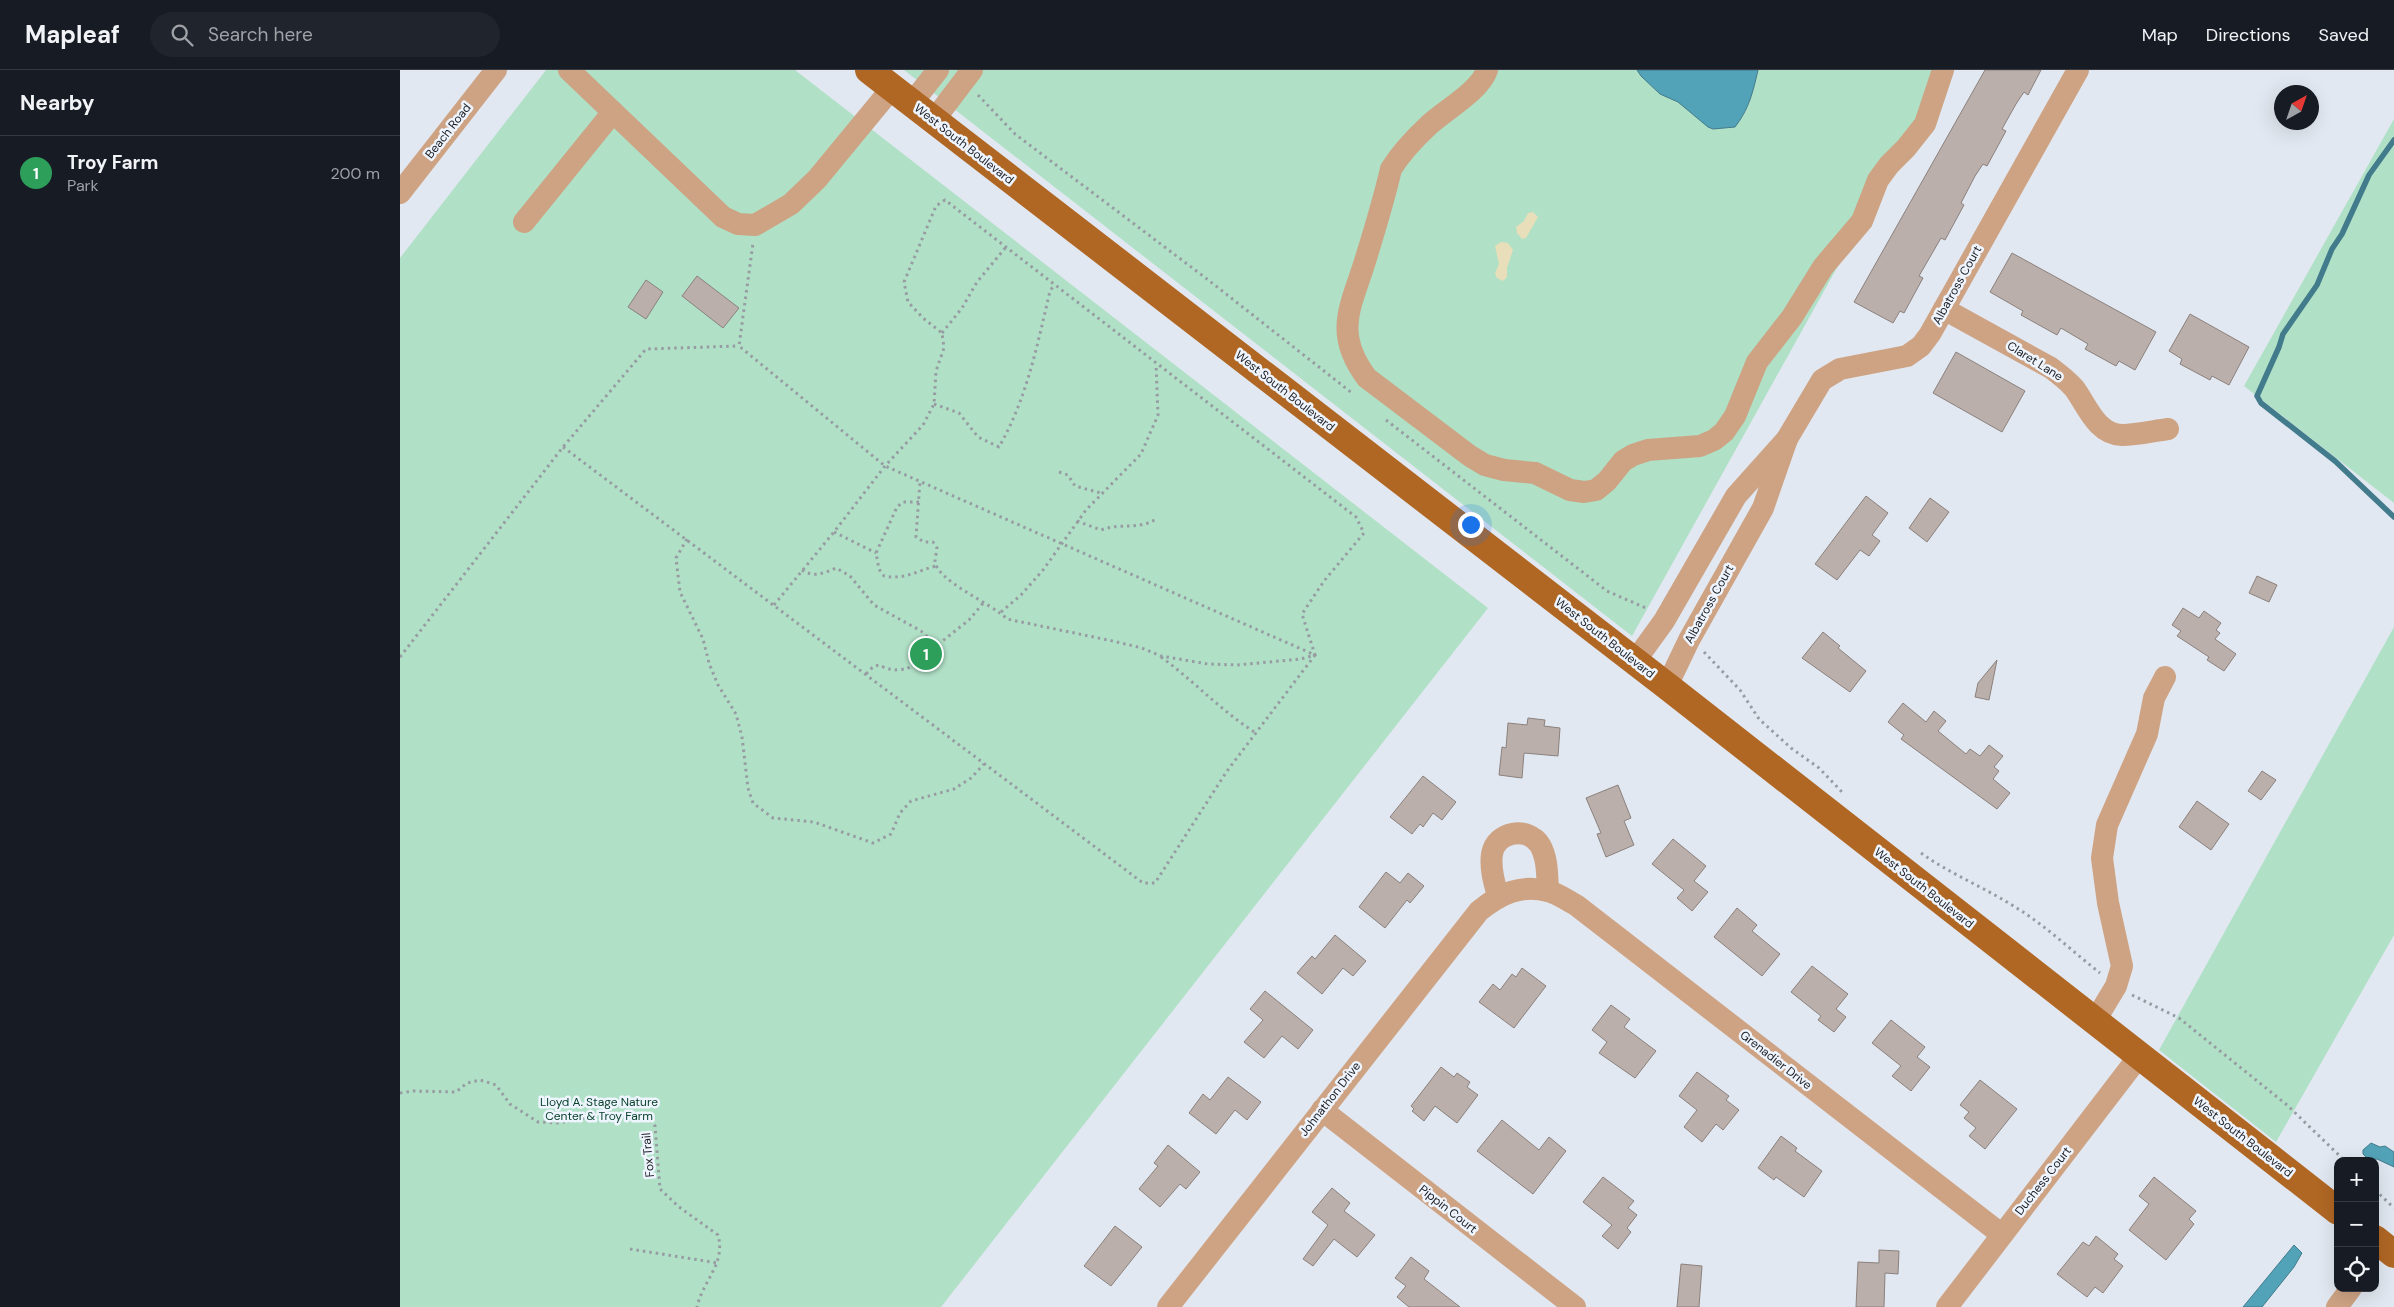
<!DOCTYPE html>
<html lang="en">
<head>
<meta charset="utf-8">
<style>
	:root { --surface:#171b24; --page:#20242c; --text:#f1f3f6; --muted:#9ea1a6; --line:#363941; --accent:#7c3aed }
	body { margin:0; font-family:"DM Sans",sans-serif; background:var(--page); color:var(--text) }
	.controls { position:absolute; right:15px; bottom:15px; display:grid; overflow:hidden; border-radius:10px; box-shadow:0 5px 20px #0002 }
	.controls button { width:45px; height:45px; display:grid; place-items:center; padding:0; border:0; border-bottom:1px solid var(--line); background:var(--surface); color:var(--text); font:25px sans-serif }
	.compass { position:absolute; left:1874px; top:15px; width:45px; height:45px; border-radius:50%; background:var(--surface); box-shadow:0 5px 20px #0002; rotate:40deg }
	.you { position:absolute; left:1070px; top:454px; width:18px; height:18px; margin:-12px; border:4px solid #fff; border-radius:50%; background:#1a73e8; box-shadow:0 0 0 8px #1a73e833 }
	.badge { display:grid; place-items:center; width:32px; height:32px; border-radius:50%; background:var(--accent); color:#fff; font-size:16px; font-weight:700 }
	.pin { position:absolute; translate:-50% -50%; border:2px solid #fff; box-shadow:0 1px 5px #0006 }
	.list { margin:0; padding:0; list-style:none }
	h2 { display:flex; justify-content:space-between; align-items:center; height:65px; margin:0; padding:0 20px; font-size:21px }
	h2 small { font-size:16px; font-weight:400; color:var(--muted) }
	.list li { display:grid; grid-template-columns:32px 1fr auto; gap:15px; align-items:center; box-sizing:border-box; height:75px; padding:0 20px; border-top:1px solid var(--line) }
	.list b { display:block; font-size:19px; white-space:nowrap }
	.list p { margin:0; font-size:16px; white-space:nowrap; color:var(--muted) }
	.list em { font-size:16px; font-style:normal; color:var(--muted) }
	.icon { flex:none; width:28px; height:28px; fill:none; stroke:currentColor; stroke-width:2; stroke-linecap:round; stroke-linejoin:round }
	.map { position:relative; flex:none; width:1994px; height:1237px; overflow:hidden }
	header { display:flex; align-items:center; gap:30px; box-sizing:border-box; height:70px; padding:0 25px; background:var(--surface); border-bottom:1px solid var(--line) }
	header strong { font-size:24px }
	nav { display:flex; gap:28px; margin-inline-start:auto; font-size:18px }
	.search { width:350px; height:45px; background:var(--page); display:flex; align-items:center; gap:12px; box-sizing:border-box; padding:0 18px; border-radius:28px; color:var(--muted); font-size:19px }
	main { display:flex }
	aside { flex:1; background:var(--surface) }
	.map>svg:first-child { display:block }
	.green { fill:#b0e0c6 }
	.sand { fill:#e8deb9 }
	.water { fill:#53a3b8; stroke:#427b8b }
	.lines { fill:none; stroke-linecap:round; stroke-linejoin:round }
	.stream { stroke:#427b8b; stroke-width:5.5 }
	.building { fill:#baafab; stroke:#8b817d }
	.path { stroke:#979ca3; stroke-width:3; stroke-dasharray:2.5 4; stroke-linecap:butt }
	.minor { stroke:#cda384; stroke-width:22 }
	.major { stroke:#b06724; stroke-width:28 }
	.labels { text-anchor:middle; stroke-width:5; stroke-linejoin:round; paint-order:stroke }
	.street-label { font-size:12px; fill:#1b1d21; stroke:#eff5fe }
	.park-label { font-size:12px; fill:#0a422b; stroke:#eff5fe }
</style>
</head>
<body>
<header>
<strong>Mapleaf</strong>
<div class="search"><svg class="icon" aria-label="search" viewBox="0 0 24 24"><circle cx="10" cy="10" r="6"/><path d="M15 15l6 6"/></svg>Search here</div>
<nav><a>Map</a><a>Directions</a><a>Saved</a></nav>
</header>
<main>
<aside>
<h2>Nearby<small></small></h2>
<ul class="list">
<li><span class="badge" style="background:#2e9e5b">1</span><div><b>Troy Farm</b><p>Park</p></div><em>200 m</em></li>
</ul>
</aside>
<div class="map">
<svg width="1994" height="1237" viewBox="0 0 1994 1237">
	<rect width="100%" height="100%" fill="#e2e8f1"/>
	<g class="green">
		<polygon points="146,0 395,0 1088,538 541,1237 0,1237 0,188"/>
		<polygon points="504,0 1547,0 1232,566"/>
		<polygon points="1994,49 1994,433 1844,316"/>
		<polygon points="1994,557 1994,865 1876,1072 1759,980"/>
	</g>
	<g class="sand">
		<polygon points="1133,142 1138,147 1126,168 1122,169 1117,163 1116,157 1124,151 1128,143"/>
		<polygon points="1101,172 1108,173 1113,180 1107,198 1107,207 1103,211 1097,208 1095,203 1099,194 1095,176"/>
	</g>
	<g class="water">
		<path d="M 1237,0 L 1358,0 C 1353,22 1349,39 1335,57 L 1313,59 L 1308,57 L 1278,32 L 1260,24 L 1241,6 Z"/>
		<polygon points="1971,1073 1980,1077 1985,1076 1994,1082 1994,1097 1977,1089 1969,1090 1963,1084 1963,1080"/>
		<polygon points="1894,1175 1902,1183 1894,1197 1862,1237 1843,1237"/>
	</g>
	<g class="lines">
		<polyline class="stream" points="1994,70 1969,105 1942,164 1932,179 1917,215 1883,264 1879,277 1857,326 1861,333 1935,391 1994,447"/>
	</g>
	<g class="building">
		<polygon points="1585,0 1641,0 1628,25 1624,22 1616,34 1602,59 1606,61 1587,96 1583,94 1575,106 1561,133 1564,135 1545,170 1541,168 1519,206 1523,208 1504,243 1500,241 1493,253 1454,232"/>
		<polygon points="1612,183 1756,262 1735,300 1719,291 1716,296 1685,279 1688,274 1661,258 1657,265 1621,245 1623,241 1590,222"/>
		<polygon points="297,206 339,238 323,258 282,226"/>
		<polygon points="246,210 263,222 246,249 228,237"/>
		<polygon points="1790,244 1849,277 1829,315 1812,306 1810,310 1780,294 1782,289 1769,281"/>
		<polygon points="1556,282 1625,321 1602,362 1533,323"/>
		<polygon points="1466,426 1488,443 1472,465 1480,471 1469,486 1460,480 1437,510 1415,494"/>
		<polygon points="1530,428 1549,442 1527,472 1509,458"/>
		<polygon points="1857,506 1877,515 1869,532 1849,523"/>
		<polygon points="1783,538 1799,548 1804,541 1821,553 1816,560 1820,563 1815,569 1836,584 1824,601 1807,590 1809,587 1777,566 1781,561 1772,555"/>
		<polygon points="1423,562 1440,576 1438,578 1466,601 1450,622 1402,588"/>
		<polygon points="1597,590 1589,630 1575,627 1578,613"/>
		<polygon points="1503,633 1526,652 1534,641 1546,651 1538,661 1566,684 1570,679 1580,686 1589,675 1603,686 1594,697 1599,701 1593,709 1610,723 1597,739 1501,669 1504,665 1488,652"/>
		<polygon points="1128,648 1145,650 1144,656 1160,658 1158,686 1124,683 1122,708 1099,705 1102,677 1106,678 1108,653 1127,655"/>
		<polygon points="1862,701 1876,710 1861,730 1848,721"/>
		<polygon points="1023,706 1056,732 1042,750 1033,743 1023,757 1020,754 1012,764 990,747"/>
		<polygon points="1218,715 1231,748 1224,751 1234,775 1206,787 1197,764 1201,763 1186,728"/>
		<polygon points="1797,731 1829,754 1811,780 1779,757"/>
		<polygon points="1273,769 1306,796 1294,811 1308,822 1292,841 1277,828 1284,820 1252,794"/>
		<polygon points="986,802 1000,813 1008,803 1024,816 1010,833 1007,830 985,858 959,837"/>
		<polygon points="1337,838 1357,855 1352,861 1380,884 1362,906 1314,867"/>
		<polygon points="935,865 966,891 953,906 943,898 922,924 897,903 912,886 915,889"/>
		<polygon points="1412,896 1448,924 1436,939 1446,947 1434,962 1418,950 1421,946 1391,922"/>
		<polygon points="1122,898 1146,916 1114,958 1079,932 1093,914 1100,920 1112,904 1116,907"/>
		<polygon points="865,921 913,960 898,979 882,966 864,988 844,972 863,950 850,939"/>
		<polygon points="1211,935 1230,949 1224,957 1256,981 1235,1008 1199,983 1207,972 1192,960"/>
		<polygon points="1491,950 1525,977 1517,987 1530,997 1511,1021 1492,1006 1501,996 1472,973"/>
		<polygon points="1041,997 1054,1007 1057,1003 1070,1012 1067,1017 1078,1025 1057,1053 1035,1036 1024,1051 1012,1041 1014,1039 1011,1036"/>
		<polygon points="1297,1002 1329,1026 1326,1030 1339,1040 1323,1060 1316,1054 1302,1072 1284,1057 1297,1040 1279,1026"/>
		<polygon points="828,1007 861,1032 847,1050 835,1040 816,1064 789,1043 803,1024 810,1030"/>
		<polygon points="1580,1010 1617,1039 1585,1079 1569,1066 1576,1058 1564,1048 1569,1042 1560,1035"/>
		<polygon points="1102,1050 1139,1080 1149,1067 1166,1081 1133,1124 1077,1081"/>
		<polygon points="1381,1066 1397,1078 1395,1081 1422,1101 1404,1127 1376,1107 1374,1110 1358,1098"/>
		<polygon points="768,1075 800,1102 786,1119 780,1114 760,1137 739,1119 758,1096 754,1093"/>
		<polygon points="1203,1107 1234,1131 1228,1138 1237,1145 1227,1158 1231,1162 1218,1179 1202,1166 1212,1155 1183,1132"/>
		<polygon points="1754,1107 1796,1141 1789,1149 1794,1154 1766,1190 1729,1160 1749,1134 1739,1126"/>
		<polygon points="932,1118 950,1133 944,1141 975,1165 957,1187 934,1169 913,1196 903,1189 928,1155 912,1142"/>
		<polygon points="715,1156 742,1177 711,1216 684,1196"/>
		<polygon points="1696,1166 1718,1184 1714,1189 1723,1196 1703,1223 1695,1217 1687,1227 1657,1204 1683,1172 1689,1176"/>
		<polygon points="1479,1180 1499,1181 1498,1204 1485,1203 1484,1237 1456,1237 1458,1192 1479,1193"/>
		<polygon points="1011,1187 1029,1201 1024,1209 1060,1237 1009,1237 997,1227 1006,1216 995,1208"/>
		<polygon points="1281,1194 1302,1196 1299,1237 1277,1237"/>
	</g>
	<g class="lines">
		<g class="path">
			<polyline points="578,25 615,64 807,209 952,323"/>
			<polyline points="542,263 562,238 577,212 606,177"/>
			<path d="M 534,334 L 559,343 L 578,367 L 599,377 C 627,328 637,276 650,221 L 654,215"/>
			<polyline points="986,350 1207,521 1248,539"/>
			<polyline points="163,377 743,813 755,813 827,701 915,585 485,396 339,276 353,173"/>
			<polyline points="659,402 668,405 675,416 701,423"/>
			<path d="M 519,432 L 503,432 L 497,437 L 476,483 L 479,499 L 484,506 C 504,510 517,501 536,496"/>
			<path d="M 677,451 L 701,460 C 723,452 738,461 758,448"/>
			<polyline points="434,462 476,483"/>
			<polyline points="287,469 276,488 280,522 303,569 309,593 318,615 336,644 342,667 348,718 353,733 373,748 414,752 473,773 491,764 500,743 511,731 554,719 571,708 584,694"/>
			<path d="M 402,500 C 414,508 424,503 436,498 L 450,506 L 474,535 L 521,561 L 536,575"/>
			<path d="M 374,535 L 434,462 L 485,396 L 523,355 L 534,334 L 536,301 L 544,278 L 542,263 L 523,248 L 508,232 L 504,212 L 536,136 L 545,130 L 956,447 L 964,463 L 924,511 L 902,544 L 915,585 L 901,589 L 837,595 L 808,594 L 761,586 L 742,578 L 708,570 L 607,549 C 593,534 534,510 535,490 C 535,487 537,482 537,478 L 533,472 L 524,472 L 516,467 L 520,411"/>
			<polyline points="601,542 621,525 643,500 686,440 741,384 758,345 756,294"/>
			<polyline points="1304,582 1340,620 1359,649 1391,678 1419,698 1443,723"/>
			<polyline points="0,587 163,377 246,279 339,276"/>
			<path d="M 761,587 C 794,611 821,641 856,663"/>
			<path d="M 466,604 C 479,589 479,598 494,600 C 498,600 503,599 507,599 L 569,550 L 584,532"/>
			<path d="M 1521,783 C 1550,804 1584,817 1615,837 C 1645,855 1672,881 1700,903"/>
			<polyline points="1732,925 1779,948 1887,1035 1945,1091"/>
			<path d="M 0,1023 L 13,1021 L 56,1022 L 67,1013 L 80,1010 L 96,1015 L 110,1034 L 138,1052 L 159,1053 L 211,1043 L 247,1045 L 255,1056 L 260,1119 L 279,1137 L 318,1165 C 326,1194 303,1210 297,1237"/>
			<polyline points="1975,1120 1994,1138"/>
			<polyline points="1975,1128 1979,1124"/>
			<polyline points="230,1179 318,1193"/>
		</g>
		<g class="minor">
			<polyline points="169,0 323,147 338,154 355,155 391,134 417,109 492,18"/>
			<path d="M 1087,0 C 1080,21 1045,40 1029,55 C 1015,68 1001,83 991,99 C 984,129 975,159 966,188 C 952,235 932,262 967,308 L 1070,386 L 1085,395 L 1104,400 L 1135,403 L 1170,420 L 1184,422 L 1196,420 L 1207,411 L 1223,391 L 1233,385 L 1248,380 L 1300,376 L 1314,370 L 1324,362 L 1335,346 L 1357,292 L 1392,247 L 1423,197 L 1462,151 L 1478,110 L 1489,95 L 1506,78 L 1525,54 L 1543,0"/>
			<polyline points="512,33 538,0"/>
			<polyline points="534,50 572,0"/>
			<polyline points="0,123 96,0"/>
			<polyline points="124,152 213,42"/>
			<path d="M 1544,239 L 1651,298 C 1659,304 1667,310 1674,318 C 1687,335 1696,364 1722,365 C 1736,365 1753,361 1768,359"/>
			<polyline points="1387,369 1422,310 1440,299 1507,286 1521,276 1530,264 1678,0"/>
			<polyline points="1235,591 1264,551 1336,426 1387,369 1363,438 1289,570 1267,616"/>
			<path d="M 1098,826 C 1094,812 1090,798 1092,784 C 1096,761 1128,756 1140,775 C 1148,789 1147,806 1148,821"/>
			<polyline points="1695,951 1716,916 1722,896 1708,833 1702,788 1707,755 1747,664 1754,628 1765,607"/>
			<polyline points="922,1040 1175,1237"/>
			<path d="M 768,1237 L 1079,841 C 1100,824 1120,814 1148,821 C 1157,823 1168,831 1176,835 L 1601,1164"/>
			<polyline points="1547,1237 1740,985"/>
			<polyline points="1937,1237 1951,1218"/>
		</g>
		<g class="major">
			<polyline points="469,0 1267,616 1938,1141"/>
			<polyline points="1975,1169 1994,1184"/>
		</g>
	</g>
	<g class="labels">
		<g class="street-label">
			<text transform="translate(48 61) rotate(-52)" y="4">Beach Road</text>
			<text transform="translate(564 74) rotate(38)" y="4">West South Boulevard</text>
			<text transform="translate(1557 215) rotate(-61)" y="4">Albatross Court</text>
			<text transform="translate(1635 291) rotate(32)" y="4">Claret Lane</text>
			<text transform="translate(885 321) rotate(38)" y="4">West South Boulevard</text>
			<text transform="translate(1309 534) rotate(-61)" y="4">Albatross Court</text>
			<text transform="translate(1205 568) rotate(38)" y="4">West South Boulevard</text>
			<text transform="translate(1524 818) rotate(38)" y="4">West South Boulevard</text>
			<text transform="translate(1376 990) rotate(38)" y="4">Grenadier Drive</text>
			<text transform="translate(930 1029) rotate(-52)" y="4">Johnathon Drive</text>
			<text transform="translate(1843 1067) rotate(38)" y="4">West South Boulevard</text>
			<text transform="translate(248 1085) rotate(-95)" y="4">Fox Trail</text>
			<text transform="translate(1643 1111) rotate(-52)" y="4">Duchess Court</text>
			<text transform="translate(1048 1139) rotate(38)" y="4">Pippin Court</text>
		</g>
		<g class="park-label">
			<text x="199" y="1036">Lloyd A. Stage Nature<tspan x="199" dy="14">Center &amp; Troy Farm</tspan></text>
		</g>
	</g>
</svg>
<div class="controls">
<button>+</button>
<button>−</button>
<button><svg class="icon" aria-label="locate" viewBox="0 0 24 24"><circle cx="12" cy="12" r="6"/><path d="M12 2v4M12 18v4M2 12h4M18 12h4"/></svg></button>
</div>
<svg class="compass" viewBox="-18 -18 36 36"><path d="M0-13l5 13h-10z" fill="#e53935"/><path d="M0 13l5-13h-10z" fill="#9ea1a6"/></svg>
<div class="you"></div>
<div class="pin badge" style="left:526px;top:584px;background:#2e9e5b">1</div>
</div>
</main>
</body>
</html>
